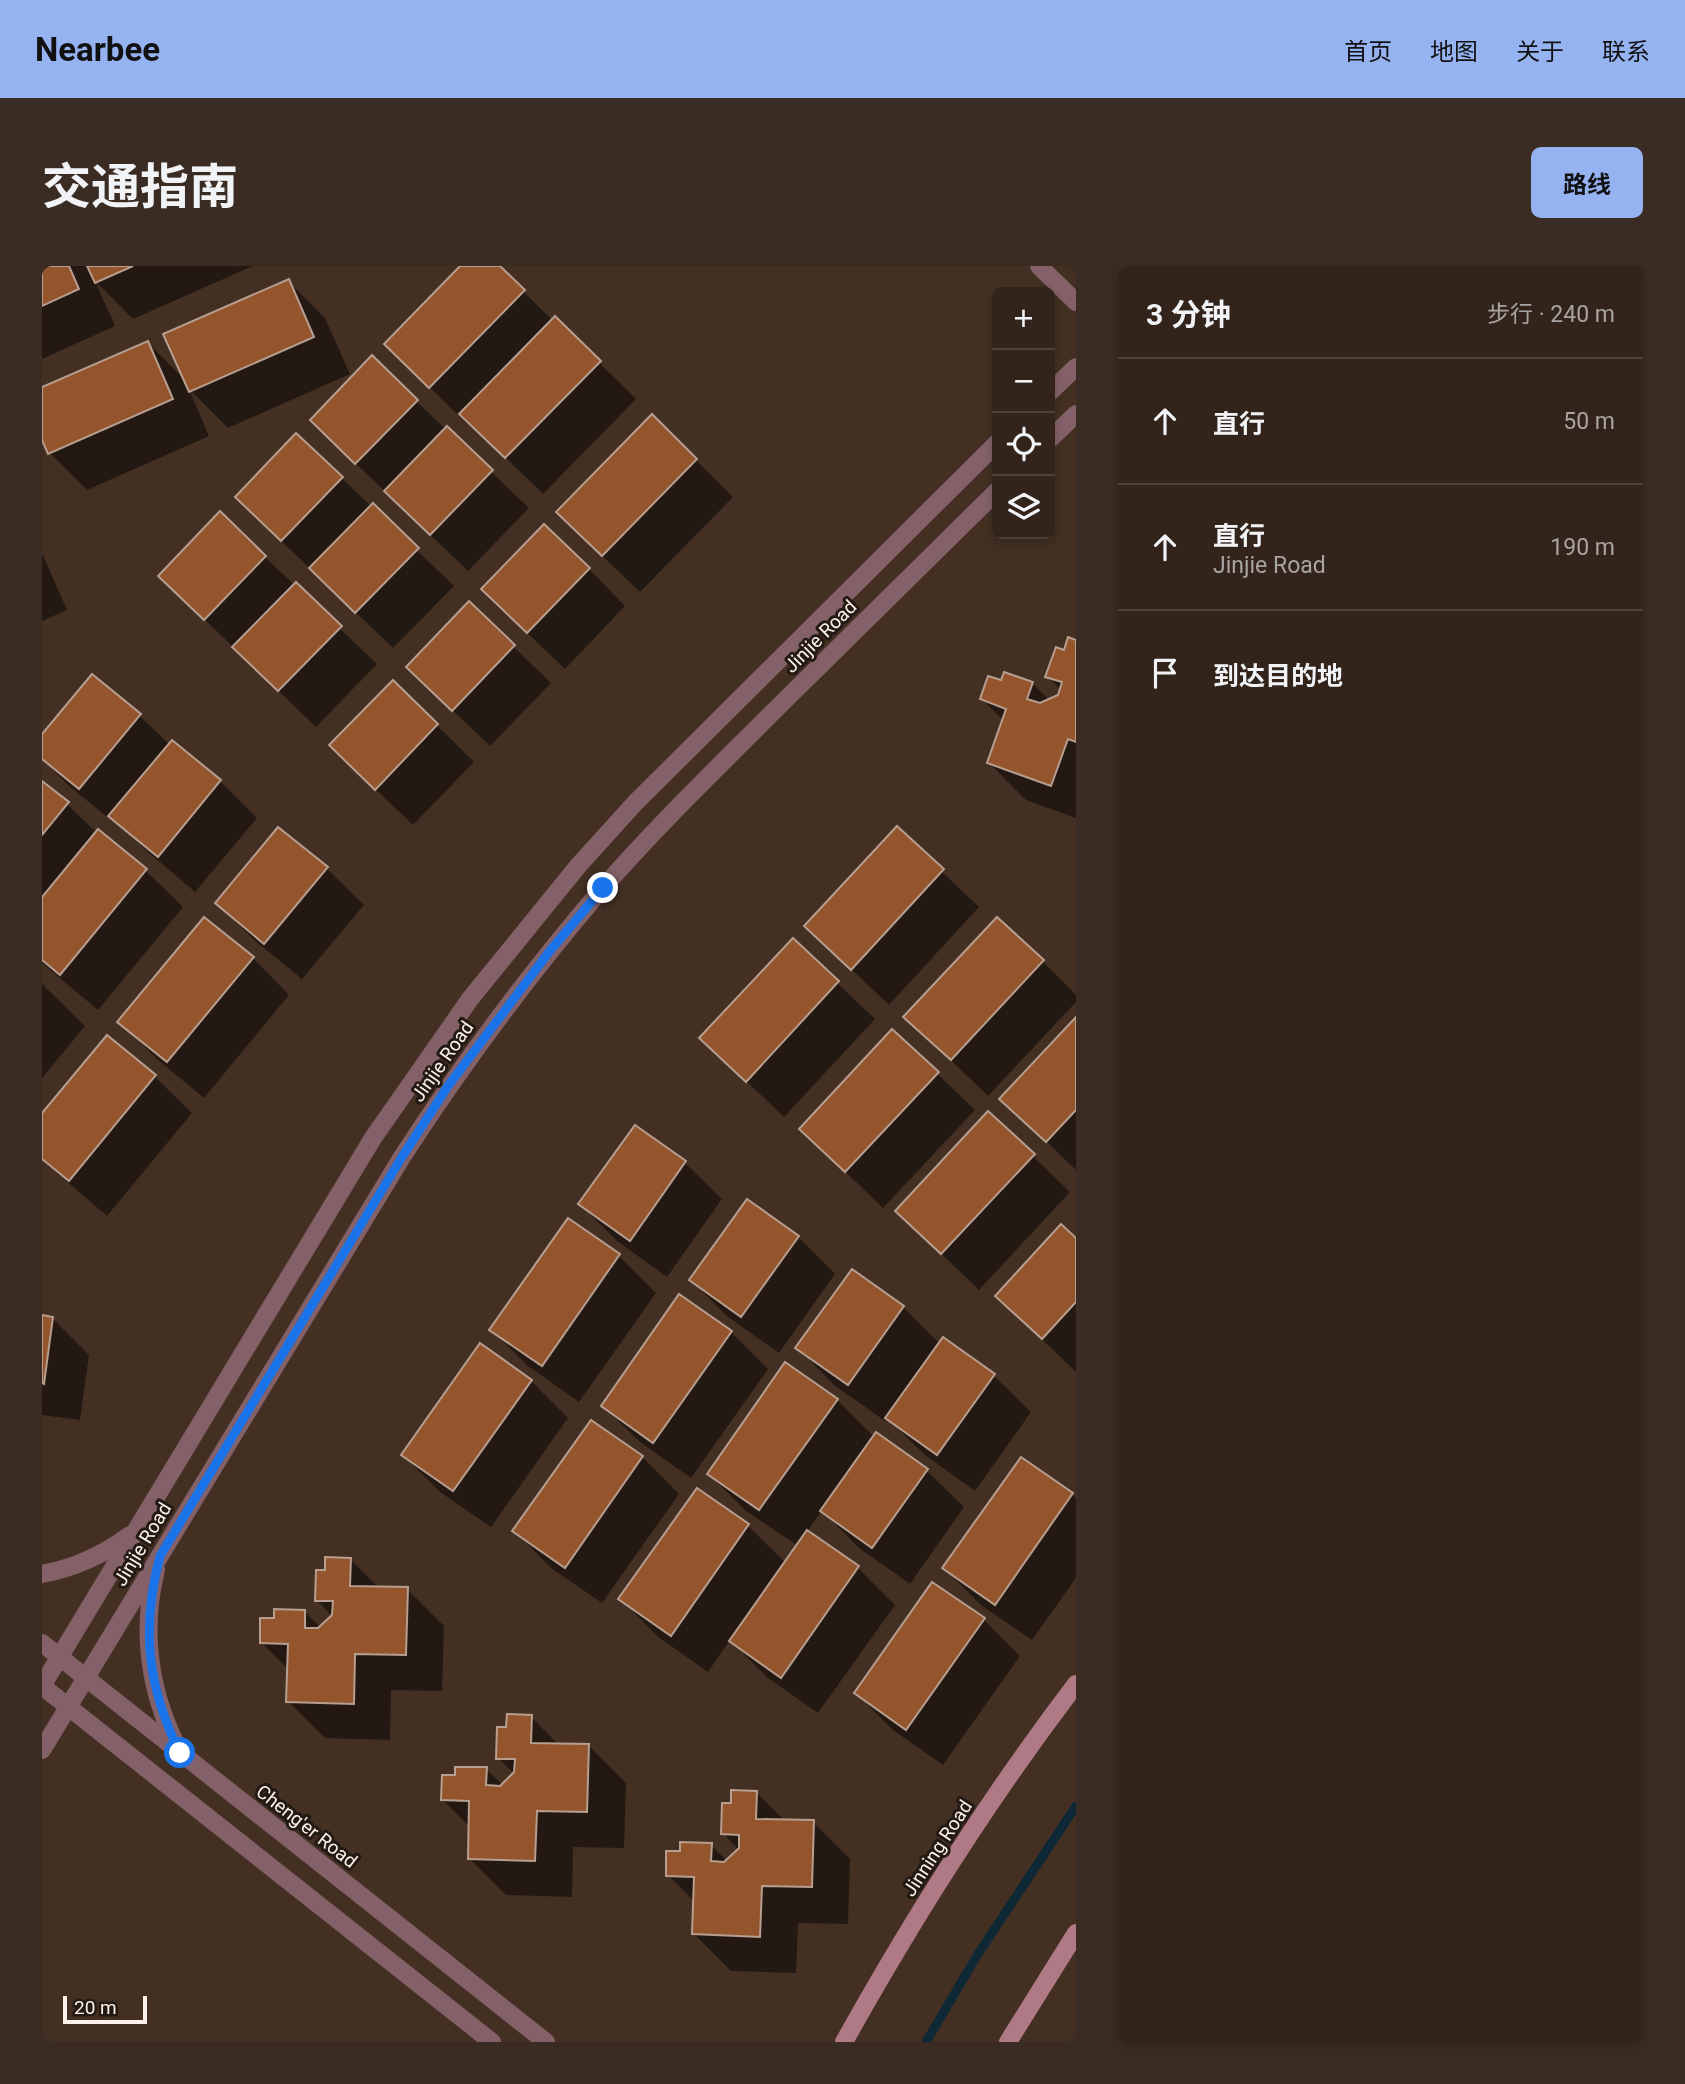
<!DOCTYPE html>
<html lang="zh">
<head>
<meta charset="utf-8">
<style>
	:root { --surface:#32241a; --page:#3a2c23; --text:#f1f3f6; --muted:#a8a4a2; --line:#4d4139; --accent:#95b2f1 }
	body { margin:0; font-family:Roboto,"Noto Sans SC",sans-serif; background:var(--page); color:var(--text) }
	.controls { position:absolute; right:21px; top:21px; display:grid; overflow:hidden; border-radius:10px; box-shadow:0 4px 10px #0003 }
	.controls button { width:63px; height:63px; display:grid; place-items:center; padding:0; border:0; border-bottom:2px solid var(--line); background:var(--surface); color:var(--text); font:35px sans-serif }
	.scale { position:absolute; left:21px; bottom:18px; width:84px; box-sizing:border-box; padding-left:7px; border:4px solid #fef1e9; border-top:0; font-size:19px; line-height:24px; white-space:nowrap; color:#fef1e9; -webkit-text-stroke:5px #231a14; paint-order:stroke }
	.stop { position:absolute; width:21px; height:21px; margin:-16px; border:5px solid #1a73e8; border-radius:50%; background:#fff }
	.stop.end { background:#1a73e8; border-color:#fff; box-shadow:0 2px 7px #0008 }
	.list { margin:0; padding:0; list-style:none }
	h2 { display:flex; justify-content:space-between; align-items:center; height:91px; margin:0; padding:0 28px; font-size:30px }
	h2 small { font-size:23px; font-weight:400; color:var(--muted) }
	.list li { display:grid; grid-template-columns:46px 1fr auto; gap:21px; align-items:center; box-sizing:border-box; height:126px; padding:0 28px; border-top:2px solid var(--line) }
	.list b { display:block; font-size:26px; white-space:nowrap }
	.list p { margin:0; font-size:23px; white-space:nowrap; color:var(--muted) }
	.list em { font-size:23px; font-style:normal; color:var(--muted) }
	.icon { flex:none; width:38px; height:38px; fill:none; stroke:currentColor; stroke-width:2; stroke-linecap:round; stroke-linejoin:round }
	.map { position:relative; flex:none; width:1034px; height:1776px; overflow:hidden; border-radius:10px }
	header { display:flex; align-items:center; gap:42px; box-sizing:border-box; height:98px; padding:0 35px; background:var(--accent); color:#111 }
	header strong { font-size:33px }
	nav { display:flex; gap:38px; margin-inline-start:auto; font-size:24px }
	.intro { display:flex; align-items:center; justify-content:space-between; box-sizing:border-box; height:168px; padding:0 42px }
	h1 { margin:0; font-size:49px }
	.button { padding:18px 32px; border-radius:10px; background:var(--accent); color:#111; font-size:24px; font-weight:700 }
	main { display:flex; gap:42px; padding:0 42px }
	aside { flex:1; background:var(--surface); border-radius:10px; box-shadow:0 4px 10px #0003 }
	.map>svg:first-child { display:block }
	.shadow { fill:#0007 }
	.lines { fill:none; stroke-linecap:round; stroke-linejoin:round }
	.stream { stroke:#0e2835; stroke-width:9 }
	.building { fill:#94542c; stroke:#b69e90; stroke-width:2 }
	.pedestrian { stroke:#846168; stroke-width:18 }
	.minor { stroke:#846168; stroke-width:18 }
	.secondary { stroke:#af7985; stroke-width:18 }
	.route { stroke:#1a73e8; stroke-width:9 }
	.labels { text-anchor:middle; stroke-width:6; stroke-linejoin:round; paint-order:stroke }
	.street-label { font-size:19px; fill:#fef1e9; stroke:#231a14 }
</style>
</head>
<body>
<header>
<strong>Nearbee</strong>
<nav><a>首页</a><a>地图</a><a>关于</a><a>联系</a></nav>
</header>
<div class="intro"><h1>交通指南</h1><a class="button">路线</a></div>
<main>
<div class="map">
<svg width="1034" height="1776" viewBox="0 0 1034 1776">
	<rect width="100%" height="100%" fill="#433023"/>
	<g class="shadow">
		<polygon points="0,0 44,0 49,5 47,0 211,0 91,53 53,15 73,60 0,93"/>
		<polygon points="420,0 456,0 511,55 513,53 594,133 501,228 427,156 425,158 344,78"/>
		<polygon points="246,15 283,52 308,108 186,162 147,123 167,170 45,224 8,187 0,169 0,123 106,77 144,115"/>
		<polygon points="374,135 487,242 426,305 307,191"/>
		<polygon points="610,151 691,231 598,326 553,283"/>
		<polygon points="255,169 412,320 351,382 232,268"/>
		<polygon points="0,287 25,344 0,355"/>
		<polygon points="223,291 335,398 274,461 155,346"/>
		<polygon points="547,303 583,340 523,403 478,360"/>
		<polygon points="427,338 509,417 448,480 403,437"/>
		<polygon points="1034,376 1034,552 984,534 947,497 962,455 940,433 960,416 990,417 1008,435 1017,430 1019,424 1005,410"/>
		<polygon points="51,410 98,450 128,479 131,476 178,515 215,552 153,626 106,586 76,557 75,559 27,520 0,492 0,471"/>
		<polygon points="351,416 432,496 371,559 326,516"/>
		<polygon points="0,517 25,538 55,567 56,565 104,605 141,641 56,744 0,697"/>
		<polygon points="237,563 285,603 322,639 260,713 212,674 175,637"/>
		<polygon points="855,563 937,641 847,739 764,660"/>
		<polygon points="751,675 833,753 742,851 659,772"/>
		<polygon points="211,692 247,729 162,832 115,793 78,756"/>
		<polygon points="1001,696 1034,729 1034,736 946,830 864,751"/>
		<polygon points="0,718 43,760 0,812"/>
		<polygon points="1034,753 1034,904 960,833"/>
		<polygon points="851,765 933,844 841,942 759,863"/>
		<polygon points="65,771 113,811 150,847 65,950 0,894 0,850"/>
		<polygon points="946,847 1028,926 937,1024 855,945"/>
		<polygon points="593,861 643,897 680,933 625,1011 575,975 538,938"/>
		<polygon points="527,955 577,990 614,1027 537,1136 486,1100 450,1064"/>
		<polygon points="756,971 793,1008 737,1087 686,1051 649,1014"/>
		<polygon points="1034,975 1034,1106 955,1030"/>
		<polygon points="861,1041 898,1078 901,1074 952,1110 989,1146 933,1225 883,1189 845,1152 843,1155 792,1119 756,1082"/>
		<polygon points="0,1051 10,1052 47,1089 38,1154 0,1149"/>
		<polygon points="689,1066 726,1103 649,1212 598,1176 561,1140"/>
		<polygon points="438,1080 489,1115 526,1152 449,1261 398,1226 361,1189"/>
		<polygon points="795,1134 832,1171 885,1205 922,1241 868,1318 817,1282 780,1244 765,1266 816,1302 853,1339 776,1447 726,1412 688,1374 666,1406 615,1370 579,1333 656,1224 706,1260 744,1297 756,1280 704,1245 667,1208"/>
		<polygon points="550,1156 600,1191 637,1228 560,1337 509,1302 473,1265"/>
		<polygon points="979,1193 1034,1232 1034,1312 990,1374 939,1339 902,1302"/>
		<polygon points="308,1293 337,1322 365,1323 402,1360 400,1425 349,1424 348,1474 283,1472 246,1435 247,1404 219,1376 233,1354 263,1346 279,1362 291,1351 275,1334 284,1306"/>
		<polygon points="942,1354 978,1390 901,1499 851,1464 814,1427"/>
		<polygon points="489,1451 518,1480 547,1480 584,1517 582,1582 531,1581 530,1631 464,1629 427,1592 428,1561 401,1534 415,1511 444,1503 461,1519 473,1508 456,1492 466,1463"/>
		<polygon points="714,1526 743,1555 771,1556 808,1593 806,1658 756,1657 754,1707 689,1705 652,1668 653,1636 626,1609 640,1587 669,1579 685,1595 697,1584 681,1567 691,1539"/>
	</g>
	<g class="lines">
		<polyline class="stream" points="884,1776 936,1688 1034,1540"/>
	</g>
	<g class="building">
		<polygon points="0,0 27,0 37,23 0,40"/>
		<polygon points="45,0 91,0 53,17"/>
		<polygon points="418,0 458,0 483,24 387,122 342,78"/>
		<polygon points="247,13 272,71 147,126 121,68"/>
		<polygon points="513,50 559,95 463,192 417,148"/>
		<polygon points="106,75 131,133 6,188 0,174 0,121"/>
		<polygon points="330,89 376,134 313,198 268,154"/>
		<polygon points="610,148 655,193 560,290 514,246"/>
		<polygon points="405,160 451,204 388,269 342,225"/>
		<polygon points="254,167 301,211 239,275 193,231"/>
		<polygon points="331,237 377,282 313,347 267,302"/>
		<polygon points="178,245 224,290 162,354 116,310"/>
		<polygon points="502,258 548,302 485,367 439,323"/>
		<polygon points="254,316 300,360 236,425 190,381"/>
		<polygon points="427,335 473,379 410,445 364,401"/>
		<polygon points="1026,371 1034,374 1034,476 1026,473 1009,520 945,497 964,443 938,433 946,410 959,414 962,406 991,416 985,433 998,437 1016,429 1020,416 1003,411 1014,381 1022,384"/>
		<polygon points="50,408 99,448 37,523 0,493 0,468"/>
		<polygon points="351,414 396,458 333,524 287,479"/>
		<polygon points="130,474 179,514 116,591 66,550"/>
		<polygon points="0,515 27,536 0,569"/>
		<polygon points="855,560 902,603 809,704 762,660"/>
		<polygon points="236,561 286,601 222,678 173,637"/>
		<polygon points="56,563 105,603 18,709 0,694 0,631"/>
		<polygon points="162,651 212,691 125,796 75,756"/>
		<polygon points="955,651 1002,694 909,794 861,751"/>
		<polygon points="751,672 797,715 704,816 657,772"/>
		<polygon points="1034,751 1034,844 1004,876 957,833"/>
		<polygon points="850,763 897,806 803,906 757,863"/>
		<polygon points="65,769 114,809 27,915 0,893 0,847"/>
		<polygon points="946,845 993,888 899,988 853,945"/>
		<polygon points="593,859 644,895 588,975 536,938"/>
		<polygon points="705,933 757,970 699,1051 647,1014"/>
		<polygon points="526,952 578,988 500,1100 447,1064"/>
		<polygon points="1019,958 1034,972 1034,1036 1000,1073 953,1030"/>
		<polygon points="810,1003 862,1040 806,1119 753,1082"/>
		<polygon points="637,1028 690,1065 611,1177 559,1140"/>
		<polygon points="0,1049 11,1051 2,1118 0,1117"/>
		<polygon points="901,1071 953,1108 895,1189 843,1152"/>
		<polygon points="438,1077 490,1114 411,1225 359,1189"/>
		<polygon points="743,1096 796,1133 717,1244 665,1208"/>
		<polygon points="549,1154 601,1190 523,1302 470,1265"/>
		<polygon points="834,1166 886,1203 830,1282 778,1245"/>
		<polygon points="979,1191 1031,1227 953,1339 900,1302"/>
		<polygon points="655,1222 707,1258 629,1370 576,1333"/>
		<polygon points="765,1264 817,1300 739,1412 687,1375"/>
		<polygon points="283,1291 309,1292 308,1320 366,1321 364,1389 313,1388 312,1438 244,1436 246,1378 218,1377 218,1352 232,1352 232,1343 263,1344 263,1362 276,1362 290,1349 291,1335 273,1335 274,1304 283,1304"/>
		<polygon points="890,1316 943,1352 864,1464 812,1427"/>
		<polygon points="465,1448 490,1449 489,1477 547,1478 545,1546 495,1545 493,1595 426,1593 427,1535 399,1534 400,1509 413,1509 413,1501 445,1501 444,1519 458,1520 472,1506 473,1493 454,1493 455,1461 464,1461"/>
		<polygon points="689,1524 715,1525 714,1553 772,1554 770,1621 720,1620 718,1671 650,1668 652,1611 624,1610 624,1585 638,1585 638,1576 670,1577 669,1595 682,1596 697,1582 697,1569 679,1568 680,1537 689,1537"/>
	</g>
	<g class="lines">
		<polyline class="pedestrian" points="997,0 1034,36"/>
		<g class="minor">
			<polyline points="1008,126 1034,101"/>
			<polyline points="1008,173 1034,148"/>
			<path d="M 114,1304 C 99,1364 107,1425 135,1480"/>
			<path d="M 0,1308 C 33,1302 61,1289 88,1269"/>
			<polyline points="0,1377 504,1776"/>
			<path d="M 0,1484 L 360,891 C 421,797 487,708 560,623 C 614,561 674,503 733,444 C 807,371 881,298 955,225"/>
			<polyline points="450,1776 0,1420 331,872 428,733 536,600 593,537 955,177"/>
		</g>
		<g class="secondary">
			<path d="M 802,1776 C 871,1652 948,1531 1034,1418"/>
			<polyline points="966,1776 1034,1667"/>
		</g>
	</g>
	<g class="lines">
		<path class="route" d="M 138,1487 C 105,1420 99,1362 118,1290 L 360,891 L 406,820 L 507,686 L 561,622"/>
	</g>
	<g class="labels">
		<g class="street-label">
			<text transform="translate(778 370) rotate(-45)" y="7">Jinjie Road</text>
			<text transform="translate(400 795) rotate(-55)" y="7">Jinjie Road</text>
			<text transform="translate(100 1278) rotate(-59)" y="7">Jinjie Road</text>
			<text transform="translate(265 1560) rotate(38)" y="7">Cheng'er Road</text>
			<text transform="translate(895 1582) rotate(-57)" y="7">Jinning Road</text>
		</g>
	</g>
</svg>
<div class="controls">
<button>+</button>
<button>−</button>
<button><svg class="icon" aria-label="locate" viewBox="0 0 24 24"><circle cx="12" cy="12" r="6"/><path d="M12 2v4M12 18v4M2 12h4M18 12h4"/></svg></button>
<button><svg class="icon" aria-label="layers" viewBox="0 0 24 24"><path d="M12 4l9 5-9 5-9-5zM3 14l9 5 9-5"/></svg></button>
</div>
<div class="scale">20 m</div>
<div class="stop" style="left:138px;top:1487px"></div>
<div class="stop end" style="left:561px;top:622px"></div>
</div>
<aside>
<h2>3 分钟<small>步行 · 240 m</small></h2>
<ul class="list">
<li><svg class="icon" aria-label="ahead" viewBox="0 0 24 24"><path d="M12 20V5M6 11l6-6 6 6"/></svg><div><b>直行</b></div><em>50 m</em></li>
<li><svg class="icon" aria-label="ahead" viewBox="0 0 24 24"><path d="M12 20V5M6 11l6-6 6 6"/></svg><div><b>直行</b><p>Jinjie Road</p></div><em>190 m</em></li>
<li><svg class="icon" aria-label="arrive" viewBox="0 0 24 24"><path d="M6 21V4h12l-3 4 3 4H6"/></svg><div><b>到达目的地</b></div></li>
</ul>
</aside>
</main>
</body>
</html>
